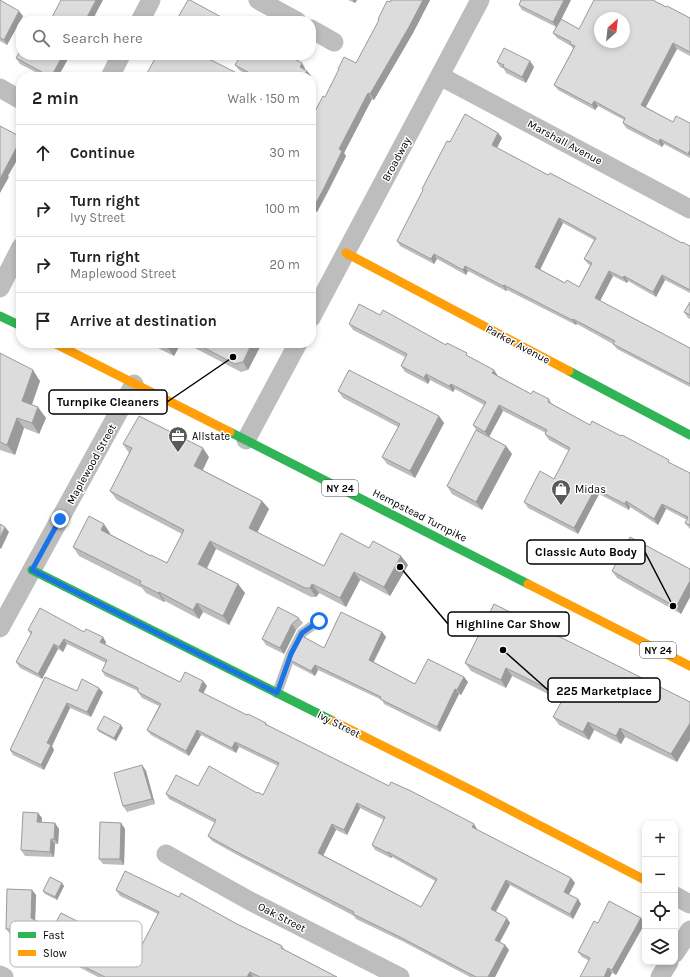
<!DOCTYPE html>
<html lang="en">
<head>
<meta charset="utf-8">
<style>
	:root { --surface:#fff; --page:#f2f2f2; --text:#222; --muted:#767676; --line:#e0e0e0 }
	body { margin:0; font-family:Karla,sans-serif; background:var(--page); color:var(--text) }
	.controls { position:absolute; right:12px; bottom:12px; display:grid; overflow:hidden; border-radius:8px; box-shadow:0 2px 6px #0003 }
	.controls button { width:36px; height:36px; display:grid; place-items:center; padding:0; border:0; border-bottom:1px solid var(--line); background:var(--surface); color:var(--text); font:20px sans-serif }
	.compass { position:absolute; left:594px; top:12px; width:36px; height:36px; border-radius:50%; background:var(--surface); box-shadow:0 2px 6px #0003; rotate:27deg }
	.stop { position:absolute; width:12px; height:12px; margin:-9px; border:3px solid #1a73e8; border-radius:50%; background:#fff }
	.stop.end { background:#1a73e8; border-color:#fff; box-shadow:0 1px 4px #0008 }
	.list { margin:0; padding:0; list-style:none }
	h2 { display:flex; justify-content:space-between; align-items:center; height:52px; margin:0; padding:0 16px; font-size:17px }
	h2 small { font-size:13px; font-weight:400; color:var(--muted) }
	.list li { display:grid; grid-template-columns:26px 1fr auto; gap:12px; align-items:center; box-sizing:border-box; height:56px; padding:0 16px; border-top:1px solid var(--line) }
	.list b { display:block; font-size:15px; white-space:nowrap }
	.list p { margin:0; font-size:13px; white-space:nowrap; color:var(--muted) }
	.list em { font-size:13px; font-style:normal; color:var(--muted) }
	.icon { flex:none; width:22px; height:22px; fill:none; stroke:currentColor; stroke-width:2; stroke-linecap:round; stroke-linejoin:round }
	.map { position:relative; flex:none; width:690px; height:977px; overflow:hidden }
	.search { position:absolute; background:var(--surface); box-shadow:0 2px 6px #0003; left:16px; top:16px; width:300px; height:44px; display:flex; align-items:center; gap:10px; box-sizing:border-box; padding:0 14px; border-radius:16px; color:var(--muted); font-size:15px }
	.panel { position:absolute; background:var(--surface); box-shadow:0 2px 6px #0003; left:16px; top:72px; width:300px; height:276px; border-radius:16px }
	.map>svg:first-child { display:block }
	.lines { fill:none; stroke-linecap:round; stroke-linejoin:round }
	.lane { stroke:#bdbdbd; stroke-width:10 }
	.street { stroke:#bdbdbd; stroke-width:19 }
	.fast { stroke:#30b455; stroke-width:9 }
	.slow { stroke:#ff9f0a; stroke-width:9 }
	.wall { fill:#bdbdbd; fill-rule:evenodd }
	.shaded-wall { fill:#9a9a9a }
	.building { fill:#dcdcdc; stroke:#9a9a9a; fill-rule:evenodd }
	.route { stroke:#1a73e8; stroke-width:5 }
	.labels { text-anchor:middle; stroke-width:3; stroke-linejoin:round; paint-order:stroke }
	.shield { fill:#fff; stroke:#4c4c4c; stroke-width:1 }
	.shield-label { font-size:10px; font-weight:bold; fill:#000 }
	.street-label { font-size:11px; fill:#000; stroke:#fff }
	.poi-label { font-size:11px; fill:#000; stroke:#fff; text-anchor:start }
	.key { fill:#fff; stroke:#b2b2b2; stroke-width:1 }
	.key-label { font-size:11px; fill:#000 }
	.leader { fill:none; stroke:#000; stroke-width:1.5 }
	.callout-dot { fill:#000; stroke:#fff; stroke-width:1.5 }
	.callout { fill:#fff; stroke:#000; stroke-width:1.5 }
	.callout-label { font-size:12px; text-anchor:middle; font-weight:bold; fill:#000 }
</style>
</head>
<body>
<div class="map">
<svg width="690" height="977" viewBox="0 0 690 977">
	<rect width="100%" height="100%" fill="#fff"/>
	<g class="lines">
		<polyline class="lane" points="277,693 291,654 302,633 319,621"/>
		<g class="street">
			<polyline points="258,0 297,21"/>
			<polyline points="140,21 151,0"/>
			<polyline points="311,29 334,42"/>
			<polyline points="440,76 690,209"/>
			<polyline points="110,77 121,55"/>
			<polyline points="0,88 21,100"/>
			<polyline points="0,288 21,247"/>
			<polyline points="311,318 480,0"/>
			<polyline points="246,440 298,343"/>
			<polyline points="0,628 134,384"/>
			<polyline points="166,854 250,901 400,977"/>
			<polyline points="675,896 690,904"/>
			<polyline points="675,953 690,930"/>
			<polyline points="0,975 4,977"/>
			<polyline points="660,977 669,962"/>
		</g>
		<g class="fast">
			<polyline points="0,316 21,326"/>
			<polyline points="569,371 690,435"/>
			<polyline points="230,432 528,584"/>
			<polyline points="32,570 333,721"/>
		</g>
		<g class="slow">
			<polyline points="346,253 569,371"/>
			<polyline points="54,343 230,432"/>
			<polyline points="528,584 690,666"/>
			<polyline points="333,721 481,795 645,880"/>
		</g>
	</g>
	<g class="wall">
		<polygon points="0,0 23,16 7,45 0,41"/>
		<polygon points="348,0 357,0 355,3"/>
		<polygon points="391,0 430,0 413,33 374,100 372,99 344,153 346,156 328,192 317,212 315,211 311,219 311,126 312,123 311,121 311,119 325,97 339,70 338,69 356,63 379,21 378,19"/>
		<polygon points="519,5 561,19 579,29 666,7 690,18 690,56 677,49 646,107 673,122 690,123 690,158 664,144 662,147 626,128 623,123 624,120 598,106 595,110 558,90 554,85 573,49 571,46 557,38 553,33 556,27 522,10"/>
		<polygon points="21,55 70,55 58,77 45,77 20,64 16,58"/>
		<polygon points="530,61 534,67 526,83 506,73 504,69 500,67 497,62"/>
		<polygon points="235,65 305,68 304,69 307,71 311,76 310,77 251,77 239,70"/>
		<path d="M 498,133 L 502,138 L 497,148 L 548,175 L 682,243 L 690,246 L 690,293 L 665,280 L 656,297 L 628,281 L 627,283 L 613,276 L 600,301 L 690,348 L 690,387 L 617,349 L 613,344 L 577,324 L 576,325 L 507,290 L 506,291 L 468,271 L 466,275 L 437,259 L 434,264 L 400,246 L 397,241 L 423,191 L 422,189 L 450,142 ZM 563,223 L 594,240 L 584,259 L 588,264 L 590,265 L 579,287 L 565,283 L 540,269 Z"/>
		<polygon points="690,302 690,319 688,318 684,312"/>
		<polygon points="380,315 446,345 469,357 498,376 531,394 549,399 552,404 590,425 690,473 690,529 685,523 687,520 666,509 658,525 630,507 629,510 599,494 578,534 528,508 524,502 554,479 569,451 549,440 545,434 546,433 503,411 489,437 506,446 512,454 482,510 452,494 447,486 477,431 473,425 484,405 455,389 453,392 430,380 428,384 405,372 401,366 405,357 353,330 349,324"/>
		<polygon points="148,343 181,343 174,356"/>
		<polygon points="185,343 262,343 248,370 241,372"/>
		<polygon points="0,353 40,381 32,405 46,418 39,434 24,428 15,455 0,450"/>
		<polygon points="338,391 439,416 444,423 415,478 387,464 382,457 398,427 343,398"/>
		<polygon points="123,444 209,457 203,470 262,501 269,509 257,532 324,566 369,548 401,556 408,565 390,596 360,580 346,607 319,593 316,597 311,597 216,549 207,569 238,584 245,593 229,625 203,612 199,619 165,601 164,602 146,593 142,588 79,556 73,547 110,533 110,534 151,556 167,563 182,534 117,500 110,491 129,453"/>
		<polygon points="690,569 690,597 681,614 617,578 612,571"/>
		<polygon points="494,604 690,702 677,762 625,737 621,744 594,730 589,740 559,725 553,717 562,701 512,676 506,688 471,671 465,663"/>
		<polygon points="299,618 303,623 296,630 284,654 266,645 262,639"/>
		<path d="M 28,630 L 84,632 L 106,642 L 105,644 L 180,682 L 203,681 L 207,686 L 203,693 L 247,715 L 266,723 L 269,726 L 389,786 L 477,829 L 477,830 L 571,878 L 575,883 L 569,895 L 578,899 L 581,904 L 573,919 L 510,885 L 496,912 L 510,923 L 500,942 L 505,945 L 509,950 L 495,977 L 470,977 L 404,942 L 356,919 L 354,916 L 241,857 L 212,841 L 208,836 L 215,823 L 169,799 L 166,794 L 198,786 L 257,793 L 263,795 L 278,766 L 239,747 L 236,753 L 201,735 L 189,756 L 151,735 L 147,730 L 159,706 L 142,698 L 138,692 L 138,691 L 105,676 L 102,671 L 106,663 L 67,644 L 63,652 L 58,649 L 42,679 L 20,668 L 16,662 L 31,635 ZM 360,808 L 384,820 L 372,845 L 375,850 L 391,858 L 392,857 L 435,881 L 421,907 L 323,855 L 336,830 L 347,835 Z"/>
		<polygon points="382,632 386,637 374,662 415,684 464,677 468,682 461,695 459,694 440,732 384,704 382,700 318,670 315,676 294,665 290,660 324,648"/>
		<polygon points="77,691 103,692 91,717 70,708 52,746 54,750 44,770 13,755 10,750"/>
		<polygon points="123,728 116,741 99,732 97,729"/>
		<polygon points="142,765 146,771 155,804 127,812 123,806"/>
		<polygon points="38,813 42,818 41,823 55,823 59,829 58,844 55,844 54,857 25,856 21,850"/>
		<polygon points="121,823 125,829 124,865 103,864 99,859"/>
		<polygon points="62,883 64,886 57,900 45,894 43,891"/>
		<polygon points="32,890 36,895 35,920 52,929 81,923 84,928 79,938 132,964 158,914 120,896 116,890 179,897 237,924 282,946 285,950 337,977 98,977 73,964 72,965 40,948 37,943 41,935 10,934 6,929"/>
		<polygon points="641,918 645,923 616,975 582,957 578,952 598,923"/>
	</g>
	<g class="shaded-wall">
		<polygon points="96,0 103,0 92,21 85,21"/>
		<polygon points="352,0 357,0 355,3"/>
		<polygon points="423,0 430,0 413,33 374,100 370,94"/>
		<polygon points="564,0 571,0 557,28 553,22"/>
		<polygon points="19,11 23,16 7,45 4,40"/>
		<polygon points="223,18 225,21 221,21"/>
		<polygon points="673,43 677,49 644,110 641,105"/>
		<polygon points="63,55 70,55 58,77 51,77"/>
		<polygon points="203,55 210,55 206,61 203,56"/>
		<polygon points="530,61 534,67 526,83 522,77"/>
		<polygon points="302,63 305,68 303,72 300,67"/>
		<polygon points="307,71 311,76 310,77 304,77"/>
		<polygon points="235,72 239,77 233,77"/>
		<polygon points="368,93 372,99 344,153 346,156 317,212 314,207 339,149"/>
		<polygon points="594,101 598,106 595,110 592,105"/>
		<polygon points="498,133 502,138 495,151 492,145"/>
		<polygon points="21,139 21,153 8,176 9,177 0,193 0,179 4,171"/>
		<polygon points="660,139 664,144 662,147 659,142"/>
		<polygon points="690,150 690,156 688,154"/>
		<polygon points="311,205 315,211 311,219"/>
		<polygon points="559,218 563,223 539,272 535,267"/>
		<polygon points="434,254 437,259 434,264 431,259"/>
		<polygon points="465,266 468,271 466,275 463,270"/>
		<polygon points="609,271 613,276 599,303 595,298"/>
		<polygon points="662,275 665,280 656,297 653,292"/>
		<polygon points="624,276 628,281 627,283 623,278"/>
		<polygon points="504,285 507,290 506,291 503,286"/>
		<polygon points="573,319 577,324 576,325 572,320"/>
		<polygon points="171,343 181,343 174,356 168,348"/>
		<polygon points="252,343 262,343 248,370 243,362"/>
		<polygon points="33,370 40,381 29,412 22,401"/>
		<polygon points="494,370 498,376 492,373"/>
		<polygon points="426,374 430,380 428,384 424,378"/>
		<polygon points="451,384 455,389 453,392 449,386"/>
		<polygon points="499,405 503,411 489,437 485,432"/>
		<polygon points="38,407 46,418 39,434 32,423"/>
		<polygon points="439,416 444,423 415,478 410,471"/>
		<polygon points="17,418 24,428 15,455 7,445"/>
		<polygon points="506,446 512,454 482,510 476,502"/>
		<polygon points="203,448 209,457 200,475 194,466"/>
		<polygon points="595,489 599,494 578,534 574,528"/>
		<polygon points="262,501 269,509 255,537 249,528"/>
		<polygon points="626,501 630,507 629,510 625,504"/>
		<polygon points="662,504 666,509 658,525 654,519"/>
		<polygon points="104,524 110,533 107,538 101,530"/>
		<polygon points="5,527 9,532 1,549 0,548 0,538"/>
		<polygon points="210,541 216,549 204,573 198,564"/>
		<polygon points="401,556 408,565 390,596 384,587"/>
		<polygon points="354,572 360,580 346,607 340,598"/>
		<polygon points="690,581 690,597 681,614 676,607"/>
		<polygon points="238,584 245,593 229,625 223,616"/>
		<polygon points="312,584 319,593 316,597 310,588"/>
		<polygon points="159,592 165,601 164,602 158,593"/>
		<polygon points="197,603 203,612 199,619 193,610"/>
		<polygon points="292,624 296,630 284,654 280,648"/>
		<polygon points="382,632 386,637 372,664 369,660"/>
		<polygon points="103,637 106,642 104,647 100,642"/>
		<polygon points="64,639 67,644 63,652 59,647"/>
		<polygon points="54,644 58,649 42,679 38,674"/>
		<polygon points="315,665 318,670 315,676 311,671"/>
		<polygon points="506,668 512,676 506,688 501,680"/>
		<polygon points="464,677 468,682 461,695 457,690"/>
		<polygon points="203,681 207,686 202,696 199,691"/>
		<polygon points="99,688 103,692 91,717 87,712"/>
		<polygon points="455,689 459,694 440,732 437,727"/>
		<polygon points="67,703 70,708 52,746 54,750 44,770 41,765 47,743"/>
		<polygon points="588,722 594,730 589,740 583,732"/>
		<polygon points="690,723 690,740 677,762 671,754"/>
		<polygon points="121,725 123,728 116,741 114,738"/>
		<polygon points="620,728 625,737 621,744 616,736"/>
		<polygon points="197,730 201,735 189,756 186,751"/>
		<polygon points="235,742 239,747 236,753 232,748"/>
		<polygon points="142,765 146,771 155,804 152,799"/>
		<polygon points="357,803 360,808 347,835 344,830"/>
		<polygon points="38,813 42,818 41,828 37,822"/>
		<polygon points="55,823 59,829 58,844 54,839"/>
		<polygon points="121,823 125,829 124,865 120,859"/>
		<polygon points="332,824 336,830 322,858 318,853"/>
		<polygon points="474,824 477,829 475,832 472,827"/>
		<polygon points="51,839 55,844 54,857 50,852"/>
		<polygon points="388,852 392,857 391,858 388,853"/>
		<polygon points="571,878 575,883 567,897 564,892"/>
		<polygon points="506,880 510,885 494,914 491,909"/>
		<polygon points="62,883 64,886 57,900 55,897"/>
		<polygon points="32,890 36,895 35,923 31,918"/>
		<polygon points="578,899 581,904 573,919 570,914"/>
		<polygon points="507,918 510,923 498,945 495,940"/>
		<polygon points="641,918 645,923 616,975 612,970"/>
		<polygon points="81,923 84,928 78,940 74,935"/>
		<polygon points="505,945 509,950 495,977 488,977"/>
		<polygon points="69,959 73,964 72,965 69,960"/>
		<polygon points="608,968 612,973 610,977 604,977"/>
		<polygon points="250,972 253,977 247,977"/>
	</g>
	<g class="building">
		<polygon points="0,0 19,11 4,40 0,38"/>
		<polygon points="61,0 96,0 85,21 50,21"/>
		<polygon points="188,0 190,0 223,18 221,21 176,21"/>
		<polygon points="391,0 423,0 409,27 370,94 368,93 339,149 342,151 325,186 314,207 311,205 311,206 311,126 313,122 311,121 311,119 323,96 325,97 339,69 338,69 344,57 356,63 379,20 378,19 387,1 390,2"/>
		<polygon points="521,0 564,0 553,22 519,5"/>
		<path d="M 594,0 L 653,0 L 666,7 L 667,6 L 690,18 L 690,52 L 673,43 L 641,105 L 673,122 L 676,116 L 690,123 L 690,150 L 688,154 L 660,139 L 659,142 L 623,123 L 625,118 L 594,101 L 592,105 L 554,85 L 575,46 L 570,44 L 571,42 L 553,33 L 561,19 L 579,29 ZM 600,18 L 624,18 L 624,42 L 600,42 Z"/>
		<polygon points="504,48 530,61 522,77 503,67 504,65 497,62"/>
		<polygon points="21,50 21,55 63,55 51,77 16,58"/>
		<polygon points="157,55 203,55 203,56 235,72 233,77 145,77"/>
		<polygon points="241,55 287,55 302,63 300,67 307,71 304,77 257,77 235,65"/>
		<path d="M 465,114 L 498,133 L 492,145 L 548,175 L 550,173 L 682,243 L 682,242 L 690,246 L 690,290 L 662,275 L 653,292 L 624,276 L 623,278 L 609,271 L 595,298 L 690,348 L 690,384 L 613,344 L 615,341 L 573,319 L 572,320 L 504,285 L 503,286 L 465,266 L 463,270 L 434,254 L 431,259 L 397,241 L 423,190 L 422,189 L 447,141 L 450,142 ZM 559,218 L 596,238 L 584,259 L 592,263 L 579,287 L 567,280 L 565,283 L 535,267 Z"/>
		<polygon points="0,126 21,137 21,139 4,171 0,179"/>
		<polygon points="690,302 690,315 684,312"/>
		<polygon points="359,304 380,315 383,310 446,345 447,343 467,353 466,355 494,370 492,373 531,394 533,391 549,399 548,402 590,425 592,421 621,436 622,435 669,460 668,462 690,473 690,525 685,523 688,517 662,504 654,519 626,501 625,504 595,489 574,528 524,502 540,471 554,479 570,448 545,434 547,430 499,405 485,432 473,425 486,402 451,384 449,386 426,374 424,378 401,366 407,354 349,324"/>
		<polygon points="158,343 171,343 168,348"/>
		<polygon points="195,343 252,343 243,362 235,364"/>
		<polygon points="0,353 33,370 22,401 38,407 32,423 17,418 7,445 0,442"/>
		<polygon points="349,370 439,416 410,471 382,457 400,424 338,391"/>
		<polygon points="139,416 203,448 194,466 262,501 249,528 324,566 341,533 369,548 373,541 401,556 384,587 354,572 340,598 312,584 310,588 305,588 210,541 198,564 238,584 223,616 197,603 193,610 159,592 158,593 140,584 141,581 73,547 89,516 104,524 101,530 151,556 151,555 167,563 184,530 110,491 132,448 123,444"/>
		<polygon points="476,430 506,446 476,502 447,486"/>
		<polygon points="0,524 5,527 0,538"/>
		<polygon points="630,537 690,569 690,581 676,607 612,571"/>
		<polygon points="494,604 690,702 690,723 671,754 620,728 616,736 588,722 583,732 553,717 564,697 506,668 501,680 465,663"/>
		<polygon points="278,607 299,618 292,624 280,648 262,639"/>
		<path d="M 40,608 L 84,632 L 86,629 L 103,637 L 100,642 L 180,682 L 185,672 L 203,681 L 199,691 L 247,715 L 248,714 L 266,723 L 265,724 L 389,786 L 391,782 L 411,791 L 474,824 L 472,827 L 571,878 L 564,892 L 578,899 L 570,914 L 506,880 L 491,909 L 507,918 L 495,940 L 505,945 L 488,977 L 476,977 L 400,937 L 353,914 L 354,912 L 237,852 L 208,836 L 216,820 L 166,794 L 176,775 L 198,786 L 209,766 L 257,793 L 258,792 L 263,795 L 279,763 L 235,742 L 232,748 L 197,730 L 186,751 L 147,730 L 161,704 L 138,692 L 138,688 L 102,671 L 107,660 L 64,639 L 59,647 L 54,644 L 38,674 L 16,662 L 32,632 L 28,630 ZM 357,803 L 385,817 L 372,845 L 388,853 L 388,852 L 437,879 L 421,907 L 318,853 L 332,824 L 344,830 Z"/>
		<polygon points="341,612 382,632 369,660 415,684 428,659 464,677 457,690 455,689 437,727 380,699 381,697 315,665 311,671 290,660 302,636 324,648"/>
		<polygon points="45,677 77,691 82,679 99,688 87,712 67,703 47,743 51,745 41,765 10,750"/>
		<polygon points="104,716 121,725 114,738 97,729"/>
		<polygon points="142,765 152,799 123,806 114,773"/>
		<polygon points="23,812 38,813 37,822 55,823 54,839 51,839 50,852 21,850"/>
		<polygon points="100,822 121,823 120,859 99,859"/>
		<polygon points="125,871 179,897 181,893 237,924 282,946 281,948 337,977 260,977 250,972 247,977 105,977 69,959 69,960 37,943 44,930 6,929 7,889 32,890 31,918 52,929 61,913 81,923 74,935 132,964 159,912 116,890"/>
		<polygon points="50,877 62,883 55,897 43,891"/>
		<polygon points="609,901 641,918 612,970 608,968 604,977 580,977 590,958 578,952 594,921 598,923"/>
	</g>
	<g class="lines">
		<polyline class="route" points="60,519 32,570 277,693 291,654 302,633 319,621"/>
	</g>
	<defs>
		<symbol id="office-pin" viewBox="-11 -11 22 30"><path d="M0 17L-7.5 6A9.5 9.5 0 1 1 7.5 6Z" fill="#595959" stroke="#fff"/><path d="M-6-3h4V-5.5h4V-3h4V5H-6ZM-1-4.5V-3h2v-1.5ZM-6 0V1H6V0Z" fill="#fff"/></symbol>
		<symbol id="shop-pin" viewBox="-11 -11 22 30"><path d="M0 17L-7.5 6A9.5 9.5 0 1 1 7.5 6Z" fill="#595959" stroke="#fff"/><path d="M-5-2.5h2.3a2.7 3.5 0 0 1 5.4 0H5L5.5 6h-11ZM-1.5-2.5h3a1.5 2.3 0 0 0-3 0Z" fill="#fff"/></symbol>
	</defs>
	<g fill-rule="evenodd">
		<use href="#office-pin" x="167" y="425" width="22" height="30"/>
		<use href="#shop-pin" x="550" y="478" width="22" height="30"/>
	</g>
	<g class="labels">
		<g class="shield">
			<rect x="322" y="480" width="36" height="16" rx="3"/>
			<rect x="640" y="642" width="36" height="16" rx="3"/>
		</g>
		<g class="shield-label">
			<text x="340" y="492">NY 24</text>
			<text x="658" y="654">NY 24</text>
		</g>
		<g class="street-label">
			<text transform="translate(565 142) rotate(28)" y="4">Marshall Avenue</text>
			<text transform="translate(396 159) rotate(-62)" y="4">Broadway</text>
			<text transform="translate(518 344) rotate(28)" y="4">Parker Avenue</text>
			<text transform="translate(91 464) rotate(-61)" y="4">Maplewood Street</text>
			<text transform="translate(420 515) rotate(27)" y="4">Hempstead Turnpike</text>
			<text transform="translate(339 724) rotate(27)" y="4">Ivy Street</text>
			<text transform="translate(282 917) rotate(27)" y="4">Oak Street</text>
		</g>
		<g class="poi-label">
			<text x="192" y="440">Allstate</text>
			<text x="575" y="493">Midas</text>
		</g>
	</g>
	<rect x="10" y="921" width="132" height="46" rx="6" class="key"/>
	<rect x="18" y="932" width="18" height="6" fill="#30b455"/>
	<rect x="18" y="950" width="18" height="6" fill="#ff9f0a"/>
	<g class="key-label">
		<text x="43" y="939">Fast</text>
		<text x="43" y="957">Slow</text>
	</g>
	<path class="leader" d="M233 357L167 402M673 606L645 552M400 567L448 624M503 650L548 690"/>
	<g class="callout-dot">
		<circle cx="233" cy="357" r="4"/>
		<circle cx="673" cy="606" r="4"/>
		<circle cx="400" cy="567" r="4"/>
		<circle cx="503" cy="650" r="4"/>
	</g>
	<g class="callout">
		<rect x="49" y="390" width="118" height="24" rx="4"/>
		<rect x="527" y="540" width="118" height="24" rx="4"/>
		<rect x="448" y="612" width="121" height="24" rx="4"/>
		<rect x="548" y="678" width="112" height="24" rx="4"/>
	</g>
	<g class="callout-label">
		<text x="108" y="406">Turnpike Cleaners</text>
		<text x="586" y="556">Classic Auto Body</text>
		<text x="508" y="628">Highline Car Show</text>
		<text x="604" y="695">225 Marketplace</text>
	</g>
</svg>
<div class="controls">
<button>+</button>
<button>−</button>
<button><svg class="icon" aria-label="locate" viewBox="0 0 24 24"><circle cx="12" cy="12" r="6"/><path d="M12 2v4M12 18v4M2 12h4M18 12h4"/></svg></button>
<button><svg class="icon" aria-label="layers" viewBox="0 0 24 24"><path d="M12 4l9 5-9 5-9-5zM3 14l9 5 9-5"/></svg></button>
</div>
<svg class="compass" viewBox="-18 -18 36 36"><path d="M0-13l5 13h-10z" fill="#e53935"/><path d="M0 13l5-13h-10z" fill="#767676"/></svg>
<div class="stop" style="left:319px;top:621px"></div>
<div class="stop end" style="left:60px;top:519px"></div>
<div class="search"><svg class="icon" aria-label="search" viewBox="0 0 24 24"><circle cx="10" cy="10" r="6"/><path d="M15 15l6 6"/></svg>Search here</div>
<section class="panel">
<h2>2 min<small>Walk · 150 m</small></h2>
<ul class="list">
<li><svg class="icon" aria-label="ahead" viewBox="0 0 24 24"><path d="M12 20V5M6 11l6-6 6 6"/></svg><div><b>Continue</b></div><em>30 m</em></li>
<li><svg class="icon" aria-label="right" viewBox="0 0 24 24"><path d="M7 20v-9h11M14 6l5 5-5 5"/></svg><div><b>Turn right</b><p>Ivy Street</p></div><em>100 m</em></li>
<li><svg class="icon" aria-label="right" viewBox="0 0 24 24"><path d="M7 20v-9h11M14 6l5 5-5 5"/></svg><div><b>Turn right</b><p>Maplewood Street</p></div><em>20 m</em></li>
<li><svg class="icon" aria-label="arrive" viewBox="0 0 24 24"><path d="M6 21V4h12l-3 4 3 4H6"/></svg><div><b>Arrive at destination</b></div></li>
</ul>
</section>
</div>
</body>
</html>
